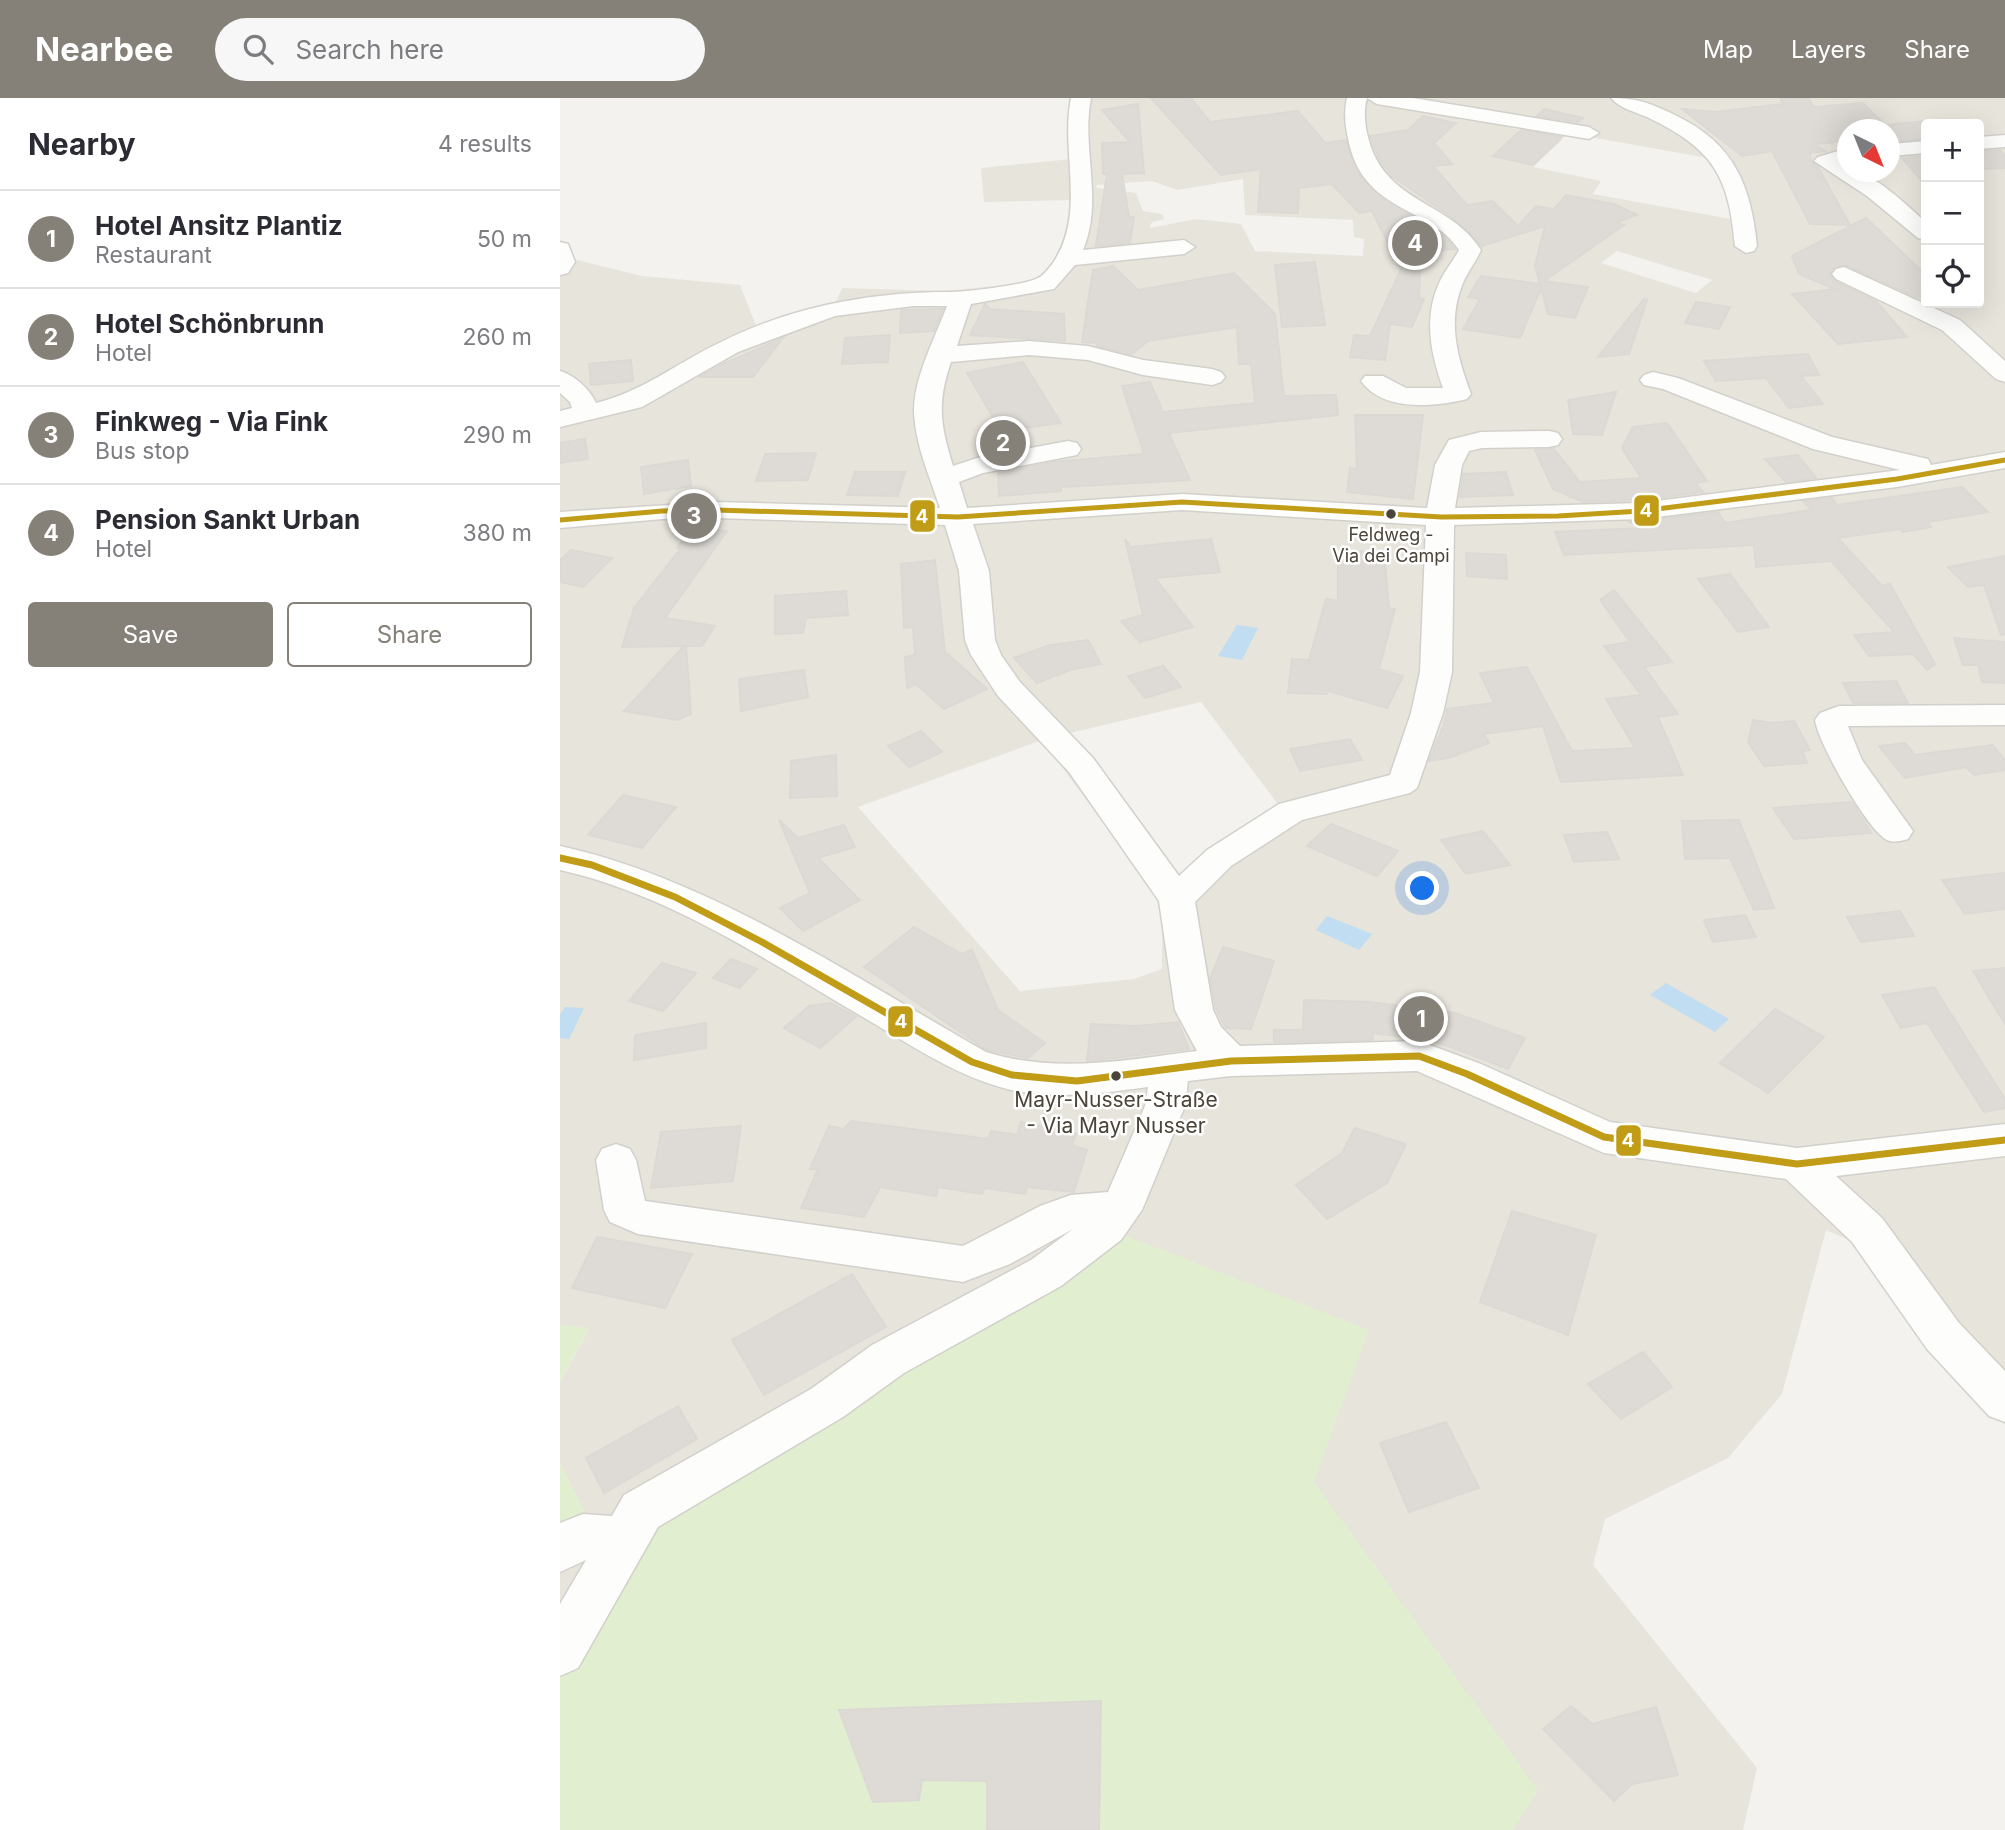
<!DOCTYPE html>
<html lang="en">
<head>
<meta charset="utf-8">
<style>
	:root { --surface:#fff; --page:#f7f7f7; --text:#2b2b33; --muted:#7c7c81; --line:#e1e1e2; --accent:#868178 }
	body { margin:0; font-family:Inter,sans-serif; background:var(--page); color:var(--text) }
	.controls { position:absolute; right:21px; top:21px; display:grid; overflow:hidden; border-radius:7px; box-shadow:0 7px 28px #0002 }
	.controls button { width:63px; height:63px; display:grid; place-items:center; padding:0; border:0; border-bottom:2px solid var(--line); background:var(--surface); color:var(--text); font:35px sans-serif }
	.compass { position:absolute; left:1277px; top:21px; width:63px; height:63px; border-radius:50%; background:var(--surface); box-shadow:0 7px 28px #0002; rotate:137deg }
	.you { position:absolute; left:863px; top:791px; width:24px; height:24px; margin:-18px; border:5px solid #fff; border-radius:50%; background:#1a73e8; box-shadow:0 0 0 10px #1a73e833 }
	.badge { display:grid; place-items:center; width:46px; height:46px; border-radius:50%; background:var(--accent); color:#fff; font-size:23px; font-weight:700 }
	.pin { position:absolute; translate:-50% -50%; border:4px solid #fff; box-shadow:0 2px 7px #0006 }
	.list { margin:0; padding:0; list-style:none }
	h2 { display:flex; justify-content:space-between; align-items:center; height:91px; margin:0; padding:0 28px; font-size:30px }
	h2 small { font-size:23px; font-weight:400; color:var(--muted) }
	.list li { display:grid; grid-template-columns:46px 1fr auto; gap:21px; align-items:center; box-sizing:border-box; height:98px; padding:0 28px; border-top:2px solid var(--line) }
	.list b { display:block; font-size:26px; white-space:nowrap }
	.list p { margin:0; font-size:23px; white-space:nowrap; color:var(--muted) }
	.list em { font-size:23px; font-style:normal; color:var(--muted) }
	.actions { display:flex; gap:14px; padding:21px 28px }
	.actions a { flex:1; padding:16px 0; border:2px solid var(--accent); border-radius:7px; text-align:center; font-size:24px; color:var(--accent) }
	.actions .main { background:var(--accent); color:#fff }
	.icon { flex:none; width:38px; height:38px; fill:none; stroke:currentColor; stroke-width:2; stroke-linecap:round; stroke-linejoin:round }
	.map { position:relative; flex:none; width:1445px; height:1732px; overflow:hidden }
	header { display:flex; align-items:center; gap:42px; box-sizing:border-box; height:98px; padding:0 35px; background:var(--accent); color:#fff }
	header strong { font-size:33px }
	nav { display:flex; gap:38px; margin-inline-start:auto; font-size:24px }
	.search { width:490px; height:63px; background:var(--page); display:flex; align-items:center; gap:18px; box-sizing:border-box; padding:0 24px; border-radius:38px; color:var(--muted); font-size:26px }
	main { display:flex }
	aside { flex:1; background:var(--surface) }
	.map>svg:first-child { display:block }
	.residential { fill:#e7e4dc; fill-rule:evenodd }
	.green { fill:#e1eecf }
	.water { fill:#c0ddf1 }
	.building { fill:#dedbd6; stroke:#dcd9d4; stroke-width:2 }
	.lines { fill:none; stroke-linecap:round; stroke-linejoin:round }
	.minor-casing { stroke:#d2d0cb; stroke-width:3 }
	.minor { fill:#fdfdfc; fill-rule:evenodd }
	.bus-1-far1-casing { stroke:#fff; stroke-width:10 }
	.bus-1-casing { stroke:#fff; stroke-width:12 }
	.bus-1-far1 { stroke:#c09c17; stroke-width:5 }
	.bus-1 { stroke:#c09c17; stroke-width:7 }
	.bus-dot { fill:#4b4439; stroke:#fff; stroke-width:2.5 }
	.labels { text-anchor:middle; stroke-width:5; stroke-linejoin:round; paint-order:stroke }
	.far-bus-label { font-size:18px; fill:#4b4439; stroke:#fff }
	.bus-label { font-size:21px; fill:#4b4439; stroke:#fff }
	.line-badge { stroke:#fff; stroke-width:2.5 }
	.badge-label { font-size:19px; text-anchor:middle; font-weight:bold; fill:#fff }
</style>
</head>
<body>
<header>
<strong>Nearbee</strong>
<div class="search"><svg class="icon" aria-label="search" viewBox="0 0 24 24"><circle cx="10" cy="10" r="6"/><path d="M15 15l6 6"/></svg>Search here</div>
<nav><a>Map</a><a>Layers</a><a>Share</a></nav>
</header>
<main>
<aside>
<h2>Nearby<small>4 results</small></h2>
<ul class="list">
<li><span class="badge">1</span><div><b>Hotel Ansitz Plantiz</b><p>Restaurant</p></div><em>50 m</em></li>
<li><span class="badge">2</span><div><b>Hotel Schönbrunn</b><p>Hotel</p></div><em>260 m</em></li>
<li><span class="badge">3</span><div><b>Finkweg - Via Fink</b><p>Bus stop</p></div><em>290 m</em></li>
<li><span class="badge">4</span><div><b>Pension Sankt Urban</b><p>Hotel</p></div><em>380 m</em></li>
</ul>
<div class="actions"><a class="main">Save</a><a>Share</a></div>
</aside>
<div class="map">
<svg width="1445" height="1732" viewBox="0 0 1445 1732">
	<rect width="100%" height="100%" fill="#f4f2ee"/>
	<path class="residential" d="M 517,0 L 1445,0 L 1445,1326 L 1424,1307 L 1307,1150 L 1266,1132 L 1222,1296 L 1168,1360 L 1045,1421 L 1033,1467 L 1197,1670 L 1183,1732 L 0,1732 L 0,1441 L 31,1427 L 0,1365 L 0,1285 L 29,1231 L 0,1227 L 0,163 L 13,161 L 82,178 L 180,187 L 198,233 L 274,208 L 282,190 L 385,193 L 477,184 L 497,165 L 509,138 L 514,102 L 424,104 L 421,70 L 511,61 ZM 957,26 L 1159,62 L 1180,118 L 1171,121 L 1033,96 L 1041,83 L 973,69 L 1003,41 L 952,30 ZM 1366,26 L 1419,26 L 1419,205 L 1366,205 ZM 1288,32 L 1330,32 L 1330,74 L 1288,74 ZM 683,81 L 685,117 L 793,122 L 794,139 L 804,141 L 803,158 L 695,153 L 681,126 L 636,121 L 589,130 L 592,124 L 604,121 L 602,116 L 583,113 L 576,95 L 537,90 L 536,87 L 592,83 L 617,92 ZM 1057,153 L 1152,182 L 1136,195 L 1041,165 ZM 641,604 L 720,709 L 616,784 L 506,636 ZM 482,642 L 602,804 L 602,871 L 574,881 L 460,893 L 298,709 Z"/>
	<g class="green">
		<polygon points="546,1130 809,1232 754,1384 978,1692 953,1732 0,1732 0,1554 81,1413"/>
		<polygon points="0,1227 29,1230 0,1285"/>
		<polygon points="0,1365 32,1428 0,1441"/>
	</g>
	<g class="water">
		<polygon points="677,527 698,530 682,562 658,558"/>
		<polygon points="767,818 812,836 799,852 756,832"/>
		<polygon points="1106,885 1169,921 1155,934 1090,897"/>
		<polygon points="5,909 24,910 9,941 0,940 0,917"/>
	</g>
	<g class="building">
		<polygon points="591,0 631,0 650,24 738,13 765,45 786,42 796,72 809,89 886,140 895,151 861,154 859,200 864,201 852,229 830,226 825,262 790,259 794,237 810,238 841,171 812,113 799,115 772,86 739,90 738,115 698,114 701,71 661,77"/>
		<polygon points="1220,0 1249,0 1253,9 1303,5 1325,27 1366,23 1366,41 1329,44 1329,32 1287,32 1287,43 1254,46 1265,53 1250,55 1251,63 1258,69 1290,127 1250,126 1212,53 1182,58 1122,11 1156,14 1223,6"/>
		<polygon points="578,6 584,75 562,76 569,119 574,119 570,145 536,148 547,76 543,76 542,45 570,44 542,12"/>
		<polygon points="984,11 1023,20 1018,24 977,18"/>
		<polygon points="863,18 896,25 874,45 892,66 873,68 907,107 933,103 958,128 976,108 994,111 1006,97 1054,106 1077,117 1056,125 1064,127 984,183 1028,189 1015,220 988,216 981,190 960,240 903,231 920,201 908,199 921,178 980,186 975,167 985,128 922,148 894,121 832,78 820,62 810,38 848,32"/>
		<polygon points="961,32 1002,39 973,67 933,58"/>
		<polygon points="1440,52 1445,58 1445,70 1419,71 1419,53"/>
		<polygon points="1366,58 1366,88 1342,60"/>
		<polygon points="1306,120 1366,177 1366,199 1358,200 1285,167 1275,168 1269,176 1274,183 1316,203 1347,239 1278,246 1232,196 1275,191 1239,176 1232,158"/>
		<polygon points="755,164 765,227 722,229 715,167"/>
		<polygon points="553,168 578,192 674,175 715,216 724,298 776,297 778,317 609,335 630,382 501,389 501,393 439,398 438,375 494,364 584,356 562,288 590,284 603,314 695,305 691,266 679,266 677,229 588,243 572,256 537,248 537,245 522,244 526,217 529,218 526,215 533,172"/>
		<polygon points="1084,201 1087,202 1069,256 1038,259"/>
		<polygon points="1136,204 1170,209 1159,231 1125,225"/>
		<polygon points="425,206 430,211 504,216 505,243 410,237"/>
		<polygon points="383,211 374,233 340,235 341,212"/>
		<polygon points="330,237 328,264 282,266 285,240"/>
		<polygon points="223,240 193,279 139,279 163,266"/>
		<polygon points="1248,256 1259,277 1241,278 1263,306 1229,310 1206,280 1156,283 1144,263"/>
		<polygon points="71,262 73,283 31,287 29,266"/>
		<polygon points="463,264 501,325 441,333 407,275"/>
		<polygon points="1056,294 1042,337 1013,336 1008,302"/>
		<polygon points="795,317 863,317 853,401 787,394 790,370 797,371"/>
		<polygon points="1107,325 1147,383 1135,385 1143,394 1081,402 1023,404 993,391 975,352 994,351 1020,384 1081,380 1062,350 1073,329"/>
		<polygon points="25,341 28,361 0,365 0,345"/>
		<polygon points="256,355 248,382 196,383 205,356"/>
		<polygon points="1238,357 1256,380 1226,384 1205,361"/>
		<polygon points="128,362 131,388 84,396 81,369"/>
		<polygon points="295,374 345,374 338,398 287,397"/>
		<polygon points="946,374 953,397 900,399 903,376"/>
		<polygon points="1402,389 1428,414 1368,424 1371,429 1343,434 1340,431 1278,440 1322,488 1330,486 1375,566 1367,572 1353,556 1309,558 1294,537 1334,534 1271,463 1196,469 1194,447 1004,457 995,434 1084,430 1070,424 1158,414 1165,425 1252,412 1243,403 1272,400 1277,407"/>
		<polygon points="132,430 167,433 105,520 155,528 142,548 126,548 131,616 118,622 64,613 124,548 62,549 74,510 121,450 117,450"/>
		<polygon points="565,441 571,449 651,441 660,474 595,480 633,529 580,544 561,523 583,517"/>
		<polygon points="11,452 52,460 23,489 0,484 0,462"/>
		<polygon points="778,453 824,454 829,510 835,511 819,571 843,578 827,610 765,592 767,596 728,595 732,561 749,562 766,501 778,503"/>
		<polygon points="906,455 946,457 947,481 907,478"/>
		<polygon points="1445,458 1445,536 1441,537 1424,487 1408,489 1388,469"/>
		<polygon points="375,462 385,554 427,591 384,611 356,586 347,590 345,559 355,557 353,529 344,530 341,466"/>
		<polygon points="1170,476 1209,529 1178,534 1138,481"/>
		<polygon points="1054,492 1112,564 1084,569 1118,616 1098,619 1123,677 1001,684 983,628 924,636 929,645 888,660 869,663 884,626 887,611 934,605 920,575 967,569 1012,653 1075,650 1046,601 1081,597 1044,548 1070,544 1040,502"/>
		<polygon points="286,493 288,517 246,520 243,535 215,536 215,498"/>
		<polygon points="1394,540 1445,544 1445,585 1422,584 1418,567 1403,567"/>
		<polygon points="528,542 541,566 510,572 477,585 454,560 490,547"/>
		<polygon points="603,568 621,589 585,600 568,578"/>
		<polygon points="244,572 248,599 181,613 179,581"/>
		<polygon points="1336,583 1348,605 1293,605 1283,585"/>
		<polygon points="1193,622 1213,625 1234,623 1250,652 1242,653 1247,665 1204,668 1188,644"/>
		<polygon points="361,633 382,654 349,669 328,648"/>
		<polygon points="790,641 802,662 740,673 730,651"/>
		<polygon points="1345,645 1355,657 1433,647 1445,662 1445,672 1414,677 1406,669 1345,680 1319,648"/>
		<polygon points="276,657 277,698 230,700 231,663"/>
		<polygon points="63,697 116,709 82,750 28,737"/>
		<polygon points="1292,704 1311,735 1234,741 1213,710"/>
		<polygon points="219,722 238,740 284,727 295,749 258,760 300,802 243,833 220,810 250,795"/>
		<polygon points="1179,722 1214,810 1194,812 1170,760 1125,761 1122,723"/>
		<polygon points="771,726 838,753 817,778 747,748"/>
		<polygon points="923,733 950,767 906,776 881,742"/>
		<polygon points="1047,734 1059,761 1014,764 1004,737"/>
		<polygon points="1445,775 1445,811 1405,816 1382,782"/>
		<polygon points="1340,813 1354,838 1301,844 1287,819"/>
		<polygon points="1185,817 1196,839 1153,844 1144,822"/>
		<polygon points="354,829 402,856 412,852 438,912 485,945 468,960 427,952 304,869"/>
		<polygon points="663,849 714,863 691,931 666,930 656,911 650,881"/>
		<polygon points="171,861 197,871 179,890 153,880"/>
		<polygon points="102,865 136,875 103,913 69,903"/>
		<polygon points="1445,870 1445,926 1413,873"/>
		<polygon points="1374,889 1445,1001 1445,1010 1424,1014 1367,925 1341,930 1322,897"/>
		<polygon points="744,902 810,904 895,915 965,940 948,971 888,948 860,941 812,935 813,942 714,944 714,932 743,932"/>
		<polygon points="271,905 296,919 260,950 224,930 249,908"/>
		<polygon points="1215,911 1264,939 1208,995 1160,965"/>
		<polygon points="618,924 629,951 527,963 531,926 576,928"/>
		<polygon points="146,925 146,950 74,962 75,937"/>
		<polygon points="291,1023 428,1041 431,1033 457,1037 461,1024 516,1035 512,1047 527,1052 514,1094 467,1089 465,1096 425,1090 422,1096 378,1089 376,1098 320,1089 304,1119 241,1110 258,1071 250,1071 269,1028 284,1031"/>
		<polygon points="181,1028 173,1083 91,1090 101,1034"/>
		<polygon points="795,1030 846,1046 827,1085 767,1121 736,1087 782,1055"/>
		<polygon points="952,1113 1036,1137 1008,1237 920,1204"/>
		<polygon points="37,1139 132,1156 105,1210 12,1190"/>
		<polygon points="292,1176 326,1229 204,1297 172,1242"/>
		<polygon points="1083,1254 1112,1289 1061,1321 1028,1286"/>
		<polygon points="118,1308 137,1341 44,1395 26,1360"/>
		<polygon points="886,1324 919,1390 849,1414 820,1345"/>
		<polygon points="541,1603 539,1732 427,1732 427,1683 362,1682 359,1702 313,1704 279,1612"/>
		<polygon points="1011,1608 1032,1626 1096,1609 1118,1677 1072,1686 1054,1703 983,1631"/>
	</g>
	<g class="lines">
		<defs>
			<g id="minor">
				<path d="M 511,0 L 531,0 C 521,51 544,102 523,152 L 624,142 L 635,149 L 624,156 L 515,167 L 494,191 L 411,206 L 397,248 L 469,243 L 528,248 L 583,262 L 652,271 L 661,274 L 665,279 L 661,284 L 652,287 L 583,277 L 528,262 L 469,257 L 391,264 C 377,304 380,327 393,368 L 417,360 L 508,343 L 517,345 L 521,351 L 517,357 L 423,375 L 399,384 L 407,410 L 622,396 L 867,410 L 875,367 L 889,342 L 921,334 L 989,333 L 998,335 L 1002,341 L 998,347 L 989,349 L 922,350 L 909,353 L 902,367 L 895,410 L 1081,405 L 1340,372 L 1253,351 L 1103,291 L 1084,287 L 1080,282 L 1084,277 L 1093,274 L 1118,280 L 1272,339 L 1368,361 L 1371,367 L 1445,354 L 1445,370 L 1337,389 L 1081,421 L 894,427 L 892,574 L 883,615 L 857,690 L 850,695 L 742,722 L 671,768 L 635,804 L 653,912 L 661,929 L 680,948 L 859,943 L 921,966 L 1050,1024 L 1237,1050 L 1445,1026 L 1445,1058 L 1276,1078 L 1322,1120 L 1399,1225 L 1445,1273 L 1445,1324 L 1429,1318 L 1367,1251 L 1292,1144 L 1226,1081 L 1044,1055 L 857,973 L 671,978 L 628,983 L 625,1008 L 582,1112 L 561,1142 L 501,1188 L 344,1275 L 283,1319 L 98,1429 L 18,1570 L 0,1578 L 0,1506 L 26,1462 L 0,1474 L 0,1425 L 23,1416 L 52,1418 L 64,1397 L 251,1291 L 312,1247 L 471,1162 L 513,1131 L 450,1166 L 403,1184 L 78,1136 L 50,1124 L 44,1112 L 36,1062 L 42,1051 L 56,1046 L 70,1051 L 76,1062 L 85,1103 L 403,1148 L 480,1108 L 511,1097 L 548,1094 L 585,1008 L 588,989 C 543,995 497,1002 451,992 C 401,980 357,951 313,925 C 215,868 113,797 0,772 L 0,748 C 148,780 294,879 426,954 C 496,976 566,962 637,953 L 615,912 L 599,803 L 509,674 L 438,598 L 411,557 L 405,542 L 399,473 L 385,427 L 156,420 L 102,421 L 0,430 L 0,414 L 156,404 L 380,410 C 370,379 354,344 354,311 C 355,277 375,240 387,208 L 353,208 L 275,218 L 178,254 L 82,309 L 0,329 L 0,313 L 12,310 L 10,304 L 0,295 L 0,273 C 14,277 30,291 36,305 C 82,294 117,265 159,245 C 230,209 310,194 389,194 C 405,194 465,187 478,180 C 483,178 490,169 493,165 C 527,114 500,55 511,0 ZM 622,412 L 866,427 L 860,574 L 851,615 L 830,677 L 719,706 L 647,752 L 619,778 L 533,660 L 460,584 L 441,557 L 435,542 L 429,473 L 413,426 Z"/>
				<path d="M 787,0 L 807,0 C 803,14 805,29 809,43 C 827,106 890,103 921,152 C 916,164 908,173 903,185 C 887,223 897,259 911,296 L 907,301 C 875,309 823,314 801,283 L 805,278 L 823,278 L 846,290 L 883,290 C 870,254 863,217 881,181 C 886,171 894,162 899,152 C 873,110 807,115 790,49 C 786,33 783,17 787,0 Z"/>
				<polygon points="807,0 853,0 1029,29 1039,35 1029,41 817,6"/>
				<path d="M 1051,0 C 1079,0 1092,6 1117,18 C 1174,46 1191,87 1197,148 L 1194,153 L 1186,155 L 1175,148 C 1169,78 1153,51 1089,20 C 1078,15 1059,10 1051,0 Z"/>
				<polygon points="1445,37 1445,49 1419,51 1419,39"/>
				<polygon points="1366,43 1366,55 1330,58 1330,46"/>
				<path d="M 1288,50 L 1288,63 L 1282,64 L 1288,67 L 1288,74 C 1316,74 1345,107 1366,124 L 1366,142 L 1358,140 L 1307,98 L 1254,63 L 1258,59 Z"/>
				<polygon points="0,144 8,146 15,164 8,175 0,177"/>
				<polygon points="1284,169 1400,222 1445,263 1445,284 1436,281 1382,232 1276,181 1272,176 1276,171"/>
				<path d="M 1445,607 L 1445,627 L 1288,628 L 1302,662 L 1353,733 L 1348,741 C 1340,743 1335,745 1327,742 C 1308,733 1258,645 1255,622 L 1260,615 L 1279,608 Z"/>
			</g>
		</defs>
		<use href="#minor" class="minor-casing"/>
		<use href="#minor" class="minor"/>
		<defs>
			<polyline id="bus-1-far1" points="0,422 102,413 156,412 398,419 622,404 881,419 998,418 1081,413 1337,381 1445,362"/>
			<polyline id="bus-1" points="0,760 32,767 115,799 202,844 412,964 452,977 517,983 671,963 859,958 907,976 1044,1039 1237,1066 1445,1042"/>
		</defs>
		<use href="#bus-1-far1" class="bus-1-far1-casing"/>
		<use href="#bus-1" class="bus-1-casing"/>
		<use href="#bus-1-far1" class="bus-1-far1"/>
		<use href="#bus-1" class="bus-1"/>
	</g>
	<g class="bus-dot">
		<circle cx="831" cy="416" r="6"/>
		<circle cx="556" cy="978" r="6"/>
	</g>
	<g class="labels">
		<g class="far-bus-label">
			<text x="831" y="443">Feldweg -<tspan x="831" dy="21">Via dei Campi</tspan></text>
		</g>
		<g class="bus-label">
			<text x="556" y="1009">Mayr-Nusser-Straße<tspan x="556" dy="26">- Via Mayr Nusser</tspan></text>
		</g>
	</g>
	<g class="line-badge">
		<rect x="1073" y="396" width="27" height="33" rx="7" fill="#c09c17"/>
		<rect x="349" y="401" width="27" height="34" rx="7" fill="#c09c17"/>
		<rect x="327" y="907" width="27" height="33" rx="7" fill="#c09c17"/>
		<rect x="1055" y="1026" width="27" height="33" rx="7" fill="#c09c17"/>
	</g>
	<g class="badge-label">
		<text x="1086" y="419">4</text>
		<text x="362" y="425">4</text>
		<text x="341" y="930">4</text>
		<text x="1068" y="1049">4</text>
	</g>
</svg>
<div class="controls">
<button>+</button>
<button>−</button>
<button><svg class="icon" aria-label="locate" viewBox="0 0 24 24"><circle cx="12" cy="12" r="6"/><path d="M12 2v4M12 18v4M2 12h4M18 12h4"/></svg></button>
</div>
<svg class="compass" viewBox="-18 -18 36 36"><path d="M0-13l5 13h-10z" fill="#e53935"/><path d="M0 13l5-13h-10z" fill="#7c7c81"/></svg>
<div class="you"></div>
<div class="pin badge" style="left:861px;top:921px">1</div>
<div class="pin badge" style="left:443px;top:345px">2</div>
<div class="pin badge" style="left:134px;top:418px">3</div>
<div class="pin badge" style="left:855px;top:145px">4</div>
</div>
</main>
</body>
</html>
